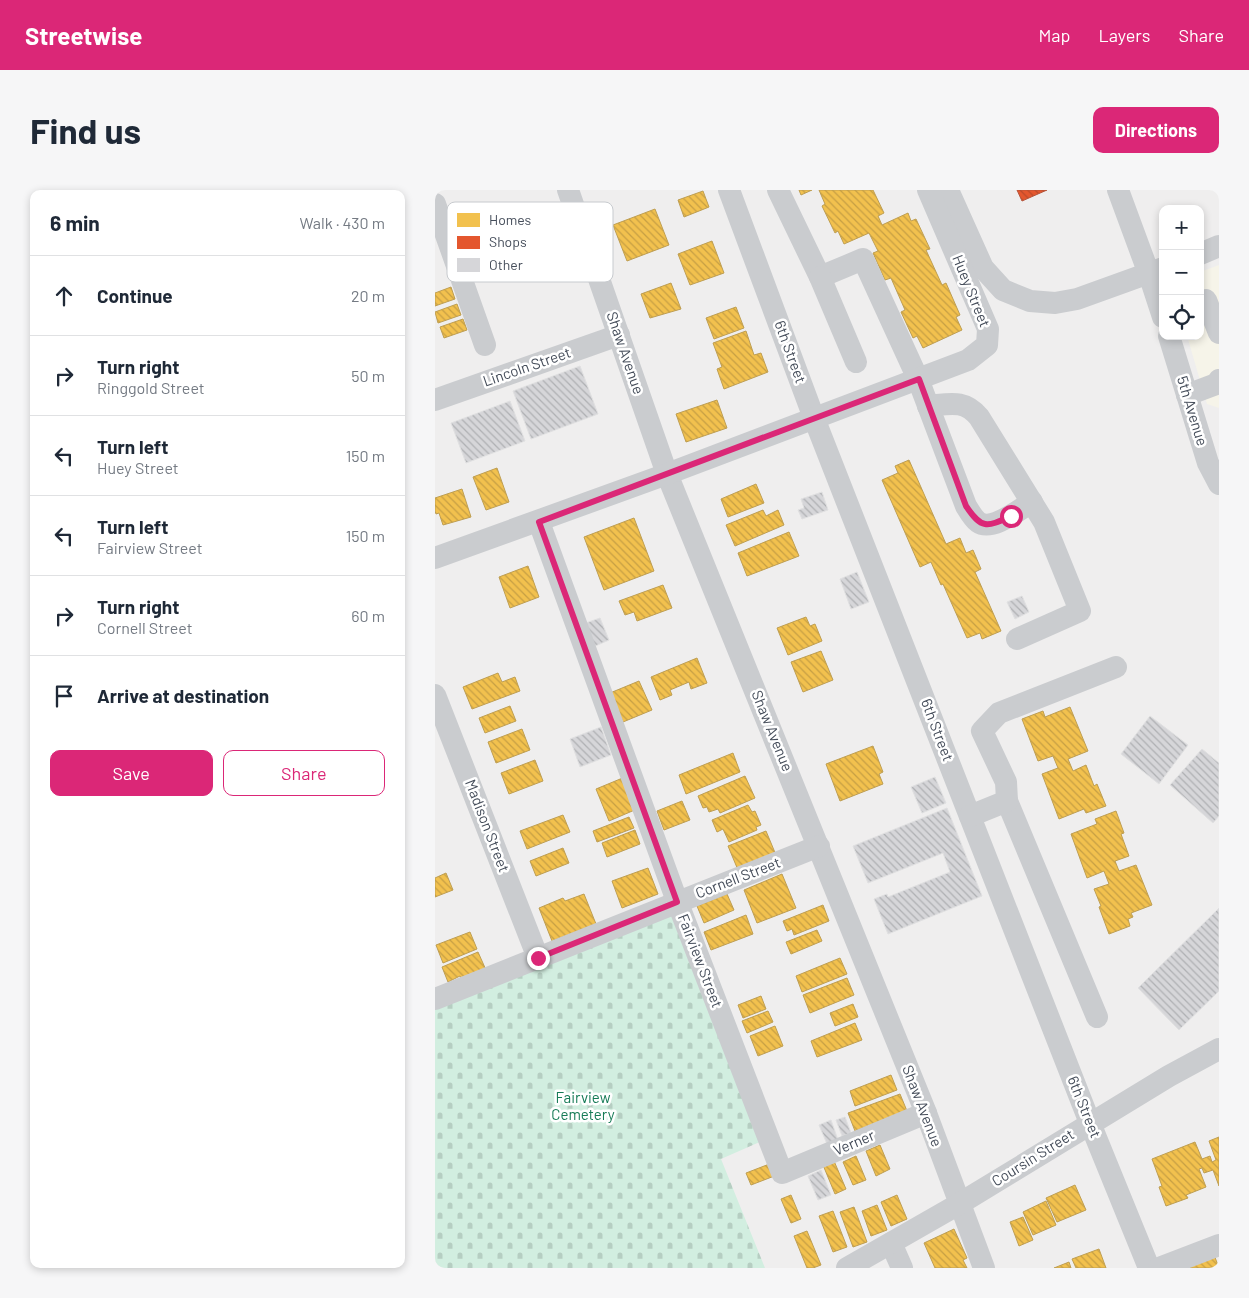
<!DOCTYPE html>
<html lang="en">
<head>
<meta charset="utf-8">
<style>
	:root { --surface:#fff; --page:#f6f6f7; --text:#1f2937; --muted:#747a83; --line:#e0e1e3; --accent:#db2777 }
	body { margin:0; font-family:Barlow,sans-serif; background:var(--page); color:var(--text) }
	.controls { position:absolute; right:15px; top:15px; display:grid; overflow:hidden; border-radius:10px; box-shadow:0 2px 8px #0003 }
	.controls button { width:45px; height:45px; display:grid; place-items:center; padding:0; border:0; border-bottom:1px solid var(--line); background:var(--surface); color:var(--text); font:25px sans-serif }
	.stop { position:absolute; width:15px; height:15px; margin:-11px; border:4px solid #db2777; border-radius:50%; background:#fff }
	.stop.end { background:#db2777; border-color:#fff; box-shadow:0 1px 5px #0008 }
	.list { margin:0; padding:0; list-style:none }
	h2 { display:flex; justify-content:space-between; align-items:center; height:65px; margin:0; padding:0 20px; font-size:21px }
	h2 small { font-size:16px; font-weight:400; color:var(--muted) }
	.list li { display:grid; grid-template-columns:32px 1fr auto; gap:15px; align-items:center; box-sizing:border-box; height:80px; padding:0 20px; border-top:1px solid var(--line) }
	.list b { display:block; font-size:19px; white-space:nowrap }
	.list p { margin:0; font-size:16px; white-space:nowrap; color:var(--muted) }
	.list em { font-size:16px; font-style:normal; color:var(--muted) }
	.actions { display:flex; gap:10px; padding:15px 20px }
	.actions a { flex:1; padding:11px 0; border:1px solid var(--accent); border-radius:10px; text-align:center; font-size:18px; color:var(--accent) }
	.actions .main { background:var(--accent); color:#fff }
	.icon { flex:none; width:28px; height:28px; fill:none; stroke:currentColor; stroke-width:2; stroke-linecap:round; stroke-linejoin:round }
	.map { position:relative; flex:none; width:784px; height:1078px; overflow:hidden; border-radius:10px }
	header { display:flex; align-items:center; gap:30px; box-sizing:border-box; height:70px; padding:0 25px; background:var(--accent); color:#fff }
	header strong { font-size:24px }
	nav { display:flex; gap:28px; margin-inline-start:auto; font-size:18px }
	.intro { display:flex; align-items:center; justify-content:space-between; box-sizing:border-box; height:120px; padding:0 30px }
	h1 { margin:0; font-size:35px }
	.button { padding:12px 22px; border-radius:10px; background:var(--accent); color:#fff; font-size:18px; font-weight:700 }
	main { display:flex; gap:30px; padding:0 30px }
	aside { flex:1; background:var(--surface); border-radius:10px; box-shadow:0 2px 8px #0003 }
	.map>svg:first-child { display:block }
	.commercial { fill:#f6f4e9 }
	.cemetery { fill:url(#cemetery-stones) }
	.homes { fill:url(#homes-back-hatch); stroke:#be9e52 }
	.shops { fill:url(#shops-back-hatch); stroke:#b4543b }
	.building { fill:url(#building-back-hatch); stroke:#e0e0e1 }
	.lines { fill:none; stroke-linecap:round; stroke-linejoin:round }
	.minor { stroke:#cacccf; stroke-width:22 }
	.route { stroke:#db2777; stroke-width:6 }
	.labels { text-anchor:middle; stroke-width:5; stroke-linejoin:round; paint-order:stroke }
	.street-label { font-size:15px; fill:#454d5a; stroke:#fff }
	.park-label { font-size:15px; fill:#167b56; stroke:#fff }
	.key { fill:#fff; stroke:#c7cace; stroke-width:1 }
	.key-label { font-size:14px; fill:#454d5a }
</style>
</head>
<body>
<header>
<strong>Streetwise</strong>
<nav><a>Map</a><a>Layers</a><a>Share</a></nav>
</header>
<div class="intro"><h1>Find us</h1><a class="button">Directions</a></div>
<main>
<aside>
<h2>6 min<small>Walk · 430 m</small></h2>
<ul class="list">
<li><svg class="icon" aria-label="ahead" viewBox="0 0 24 24"><path d="M12 20V5M6 11l6-6 6 6"/></svg><div><b>Continue</b></div><em>20 m</em></li>
<li><svg class="icon" aria-label="right" viewBox="0 0 24 24"><path d="M7 20v-9h11M14 6l5 5-5 5"/></svg><div><b>Turn right</b><p>Ringgold Street</p></div><em>50 m</em></li>
<li><svg class="icon" aria-label="left" viewBox="0 0 24 24"><path d="M17 20v-9H6M10 6l-5 5 5 5"/></svg><div><b>Turn left</b><p>Huey Street</p></div><em>150 m</em></li>
<li><svg class="icon" aria-label="left" viewBox="0 0 24 24"><path d="M17 20v-9H6M10 6l-5 5 5 5"/></svg><div><b>Turn left</b><p>Fairview Street</p></div><em>150 m</em></li>
<li><svg class="icon" aria-label="right" viewBox="0 0 24 24"><path d="M7 20v-9h11M14 6l5 5-5 5"/></svg><div><b>Turn right</b><p>Cornell Street</p></div><em>60 m</em></li>
<li><svg class="icon" aria-label="arrive" viewBox="0 0 24 24"><path d="M6 21V4h12l-3 4 3 4H6"/></svg><div><b>Arrive at destination</b></div></li>
</ul>
<div class="actions"><a class="main">Save</a><a>Share</a></div>
</aside>
<div class="map">
<svg width="784" height="1078" viewBox="0 0 784 1078">
	<defs>
		<pattern id="cemetery-stones" width="16" height="16" patternUnits="userSpaceOnUse" patternTransform="scale(1.25)"><rect width="16" height="16" fill="#d2eee0"/><path d="M2 7V4a2 2 0 0 1 4 0v3zM10 15v-3a2 2 0 0 1 4 0v3z" fill="#b6cec2"/></pattern>
		<pattern id="homes-back-hatch" width="6" height="6" patternUnits="userSpaceOnUse" patternTransform="scale(1.25)"><rect width="6" height="6" fill="#f2c14e"/><path d="M-1 5l2 2M0 0l6 6M5-1l2 2" fill="none" stroke="#c69f44"/></pattern>
		<pattern id="shops-back-hatch" width="6" height="6" patternUnits="userSpaceOnUse" patternTransform="scale(1.25)"><rect width="6" height="6" fill="#e4572e"/><path d="M-1 5l2 2M0 0l6 6M5-1l2 2" fill="none" stroke="#bb4a2a"/></pattern>
		<pattern id="building-back-hatch" width="6" height="6" patternUnits="userSpaceOnUse" patternTransform="scale(1.25)"><rect width="6" height="6" fill="#d6d6d9"/><path d="M-1 5l2 2M0 0l6 6M5-1l2 2" fill="none" stroke="#afb0b3"/></pattern>
	</defs>
	<rect width="100%" height="100%" fill="#efeeee"/>
	<polygon class="commercial" points="784,75 784,218 772,214 752,146 765,146 765,82"/>
	<polygon class="cemetery" points="238,721 327,951 286,969 330,1078 0,1078 0,817"/>
	<g class="homes">
		<polygon points="364,0 377,0 366,5"/>
		<polygon points="384,0 438,0 449,23 443,26 447,35 473,23 476,31 481,29 495,59 491,60 507,95 511,93 525,125 521,127 527,140 488,158 482,146 478,148 466,122 470,120 456,88 450,90 438,63 443,61 434,43 409,54 403,41 400,43 387,16 390,14"/>
		<polygon points="268,1 274,17 249,27 243,10"/>
		<polygon points="220,19 234,55 192,71 178,35"/>
		<polygon points="277,51 289,83 255,95 243,64"/>
		<polygon points="236,93 246,119 215,128 206,104"/>
		<polygon points="16,97 20,109 0,116 0,103"/>
		<polygon points="22,114 26,125 3,133 0,122"/>
		<polygon points="301,117 309,138 279,149 271,128"/>
		<polygon points="28,129 32,140 9,148 5,137"/>
		<polygon points="311,141 319,165 326,163 333,182 289,199 282,179 287,177 278,153"/>
		<polygon points="282,210 292,238 251,252 241,224"/>
		<polygon points="474,270 511,354 525,348 531,363 538,360 546,379 540,382 566,441 547,449 545,443 532,448 508,394 506,395 496,372 485,377 447,290 463,283 460,276"/>
		<polygon points="62,278 74,312 51,320 38,287"/>
		<polygon points="321,294 329,313 293,327 286,309"/>
		<polygon points="27,299 36,327 8,335 4,323 1,324 0,321 0,308"/>
		<polygon points="328,320 331,326 343,320 349,335 300,356 291,335"/>
		<polygon points="199,328 219,381 169,400 149,347"/>
		<polygon points="354,342 364,366 312,386 303,363"/>
		<polygon points="93,376 104,407 75,418 64,387"/>
		<polygon points="228,395 237,418 202,431 199,422 190,425 184,411"/>
		<polygon points="371,427 375,436 380,434 387,451 353,465 342,438"/>
		<polygon points="386,461 398,490 368,502 356,472"/>
		<polygon points="262,468 272,493 256,499 254,492 235,500 237,505 225,510 216,487"/>
		<polygon points="63,483 67,492 80,487 85,501 37,519 28,497"/>
		<polygon points="204,491 217,520 188,532 175,503"/>
		<polygon points="75,516 81,531 50,543 44,528"/>
		<polygon points="635,517 653,561 633,569 638,581 651,575 659,596 662,594 671,616 651,623 649,619 624,629 607,584 623,578 618,566 603,571 587,529 608,521 610,527"/>
		<polygon points="87,539 95,560 61,573 53,552"/>
		<polygon points="438,556 448,582 444,584 448,594 405,611 391,574"/>
		<polygon points="298,563 305,582 251,604 244,585"/>
		<polygon points="100,570 108,591 74,604 66,583"/>
		<polygon points="310,586 320,608 285,623 283,619 274,622 272,617 268,618 263,606"/>
		<polygon points="190,587 202,619 174,631 161,599"/>
		<polygon points="247,611 255,630 229,640 222,621"/>
		<polygon points="313,615 317,622 320,621 326,635 321,637 322,640 294,652 288,639 282,642 277,630"/>
		<polygon points="681,621 689,643 686,644 694,666 680,671 684,681 701,675 717,715 696,723 698,727 693,729 695,736 674,744 664,717 666,716 659,699 674,694 669,681 652,688 636,644 662,634 660,629"/>
		<polygon points="128,625 135,642 92,659 85,641"/>
		<polygon points="194,627 199,638 162,652 158,641"/>
		<polygon points="200,640 205,654 172,667 167,653"/>
		<polygon points="331,641 341,665 303,680 293,656"/>
		<polygon points="128,658 134,673 101,686 95,671"/>
		<polygon points="213,678 223,704 187,718 177,691"/>
		<polygon points="11,683 18,700 0,707 0,688"/>
		<polygon points="347,684 361,718 322,733 309,700"/>
		<polygon points="149,704 161,734 117,751 104,718 128,708 130,711"/>
		<polygon points="292,704 299,720 269,733 262,716"/>
		<polygon points="388,715 394,731 359,745 357,739 352,741 348,731"/>
		<polygon points="311,725 318,744 276,760 269,742"/>
		<polygon points="382,740 387,751 356,764 351,752"/>
		<polygon points="35,742 42,759 8,773 1,755"/>
		<polygon points="43,762 51,780 27,790 25,786 13,792 7,777"/>
		<polygon points="405,768 412,784 367,802 361,786"/>
		<polygon points="412,788 419,805 375,823 368,805"/>
		<polygon points="326,806 331,819 308,828 303,815"/>
		<polygon points="418,814 423,827 400,836 395,823"/>
		<polygon points="333,821 338,832 312,843 307,831"/>
		<polygon points="420,833 427,850 382,867 376,851"/>
		<polygon points="340,836 348,856 323,866 315,846"/>
		<polygon points="456,885 462,900 420,916 415,901"/>
		<polygon points="465,904 472,921 420,941 413,923"/>
		<polygon points="784,947 784,996 778,980 769,983 767,978 764,979 771,997 751,1005 753,1008 731,1016 724,997 727,996 717,969 760,952 767,969 775,966 777,972 781,970 774,951"/>
		<polygon points="445,955 455,979 441,986 431,961"/>
		<polygon points="421,966 431,990 418,995 408,972"/>
		<polygon points="399,971 411,999 400,1004 388,975"/>
		<polygon points="337,973 342,985 316,995 311,983"/>
		<polygon points="640,995 651,1020 622,1032 611,1008"/>
		<polygon points="356,1005 366,1029 356,1033 346,1009"/>
		<polygon points="462,1005 472,1029 456,1036 446,1012"/>
		<polygon points="611,1011 621,1035 598,1045 588,1022"/>
		<polygon points="442,1015 452,1040 436,1046 427,1021"/>
		<polygon points="419,1017 432,1052 418,1057 405,1022"/>
		<polygon points="398,1021 412,1057 398,1062 384,1026"/>
		<polygon points="588,1027 598,1050 584,1056 575,1032"/>
		<polygon points="519,1039 532,1068 528,1070 532,1078 500,1078 489,1053"/>
		<polygon points="372,1041 386,1075 378,1078 372,1078 359,1046"/>
		<polygon points="664,1059 671,1078 641,1078 637,1069"/>
		<polygon points="778,1062 784,1078 739,1078"/>
		<polygon points="634,1072 636,1078 619,1078"/>
	</g>
	<polygon class="shops" points="582,0 612,0 587,11"/>
	<g class="building">
		<polygon points="145,176 163,224 96,249 78,201"/>
		<polygon points="75,211 90,251 31,273 16,233"/>
		<polygon points="387,302 393,320 367,329 363,320 369,318 366,309"/>
		<polygon points="422,382 434,412 416,419 405,389"/>
		<polygon points="587,406 594,422 580,429 572,412"/>
		<polygon points="165,428 174,450 158,457 148,434"/>
		<polygon points="715,526 753,555 724,594 686,564"/>
		<polygon points="166,537 176,565 145,577 135,549"/>
		<polygon points="767,559 784,573 784,626 778,633 735,595"/>
		<polygon points="500,587 511,613 487,623 476,597"/>
		<polygon points="512,618 547,706 453,744 439,709 452,704 453,707 515,682 508,663 433,693 418,656"/>
		<polygon points="784,718 784,801 744,840 703,798"/>
		<polygon points="410,927 416,943 407,946 401,930"/>
		<polygon points="396,930 403,950 392,954 384,935"/>
		<polygon points="386,980 396,1005 383,1010 373,986"/>
	</g>
	<g class="lines">
		<g class="minor">
			<polyline points="133,0 232,284 491,923 549,1078"/>
			<polyline points="294,0 379,228 655,933 714,1078"/>
			<path d="M 343,0 L 385,87 L 428,69 L 483,189 L 531,316 C 534,321 538,328 543,332 C 557,342 585,319 597,312"/>
			<polyline points="513,0 548,78 568,100 595,111 620,113 642,109 728,78"/>
			<polyline points="683,0 714,84 728,127"/>
			<polyline points="0,14 50,155"/>
			<polyline points="765,64 784,56"/>
			<polyline points="385,87 421,172"/>
			<polyline points="771,110 784,143"/>
			<polyline points="734,146 773,273 784,294"/>
			<polyline points="752,205 781,194 784,190"/>
			<polyline points="0,210 184,145"/>
			<path d="M 493,216 C 515,214 529,209 544,227 L 609,332 L 645,421 L 582,449"/>
			<polyline points="104,332 242,711 347,983 491,923"/>
			<polyline points="0,368 232,284 533,170 552,155 553,139 493,0"/>
			<polyline points="0,505 103,768"/>
			<polyline points="572,611 662,827"/>
			<polyline points="535,626 572,611 571,592 547,541 564,523 681,477"/>
			<polyline points="0,809 384,656"/>
			<polyline points="456,1053 467,1078"/>
			<polyline points="412,1078 524,1014 734,886 784,859"/>
			<polyline points="724,1078 784,1055"/>
		</g>
	</g>
	<g class="lines">
		<path class="route" d="M 103,768 L 242,712 L 104,332 L 484,189 L 531,316 C 547,340 552,337 576,326"/>
	</g>
	<g class="labels">
		<g class="street-label">
			<text transform="translate(536 101) rotate(68)" y="5">Huey Street</text>
			<text transform="translate(355 162) rotate(70)" y="5">6th Street</text>
			<text transform="translate(190 163) rotate(71)" y="5">Shaw Avenue</text>
			<text transform="translate(92 177) rotate(-19)" y="5">Lincoln Street</text>
			<text transform="translate(757 221) rotate(73)" y="5">5th Avenue</text>
			<text transform="translate(502 540) rotate(69)" y="5">6th Street</text>
			<text transform="translate(337 541) rotate(68)" y="5">Shaw Avenue</text>
			<text transform="translate(52 636) rotate(69)" y="5">Madison Street</text>
			<text transform="translate(303 688) rotate(-21)" y="5">Cornell Street</text>
			<text transform="translate(265 771) rotate(69)" y="5">Fairview Street</text>
			<text transform="translate(487 916) rotate(69)" y="5">Shaw Avenue</text>
			<text transform="translate(649 917) rotate(68)" y="5">6th Street</text>
			<text transform="translate(419 953) rotate(-23)" y="5">Verner</text>
			<text transform="translate(598 968) rotate(-32)" y="5">Coursin Street</text>
		</g>
		<g class="park-label">
			<text x="148" y="913">Fairview<tspan x="148" dy="17">Cemetery</tspan></text>
		</g>
	</g>
	<rect x="12" y="12" width="166" height="80" rx="8" class="key"/>
	<rect x="22" y="23" width="23" height="14" fill="#f2c14e"/>
	<rect x="22" y="46" width="23" height="13" fill="#e4572e"/>
	<rect x="22" y="68" width="23" height="14" fill="#d6d6d9"/>
	<g class="key-label">
		<text x="54" y="35">Homes</text>
		<text x="54" y="57">Shops</text>
		<text x="54" y="80">Other</text>
	</g>
</svg>
<div class="controls">
<button>+</button>
<button>−</button>
<button><svg class="icon" aria-label="locate" viewBox="0 0 24 24"><circle cx="12" cy="12" r="6"/><path d="M12 2v4M12 18v4M2 12h4M18 12h4"/></svg></button>
</div>
<div class="stop" style="left:576px;top:326px"></div>
<div class="stop end" style="left:103px;top:768px"></div>
</div>
</main>
</body>
</html>
